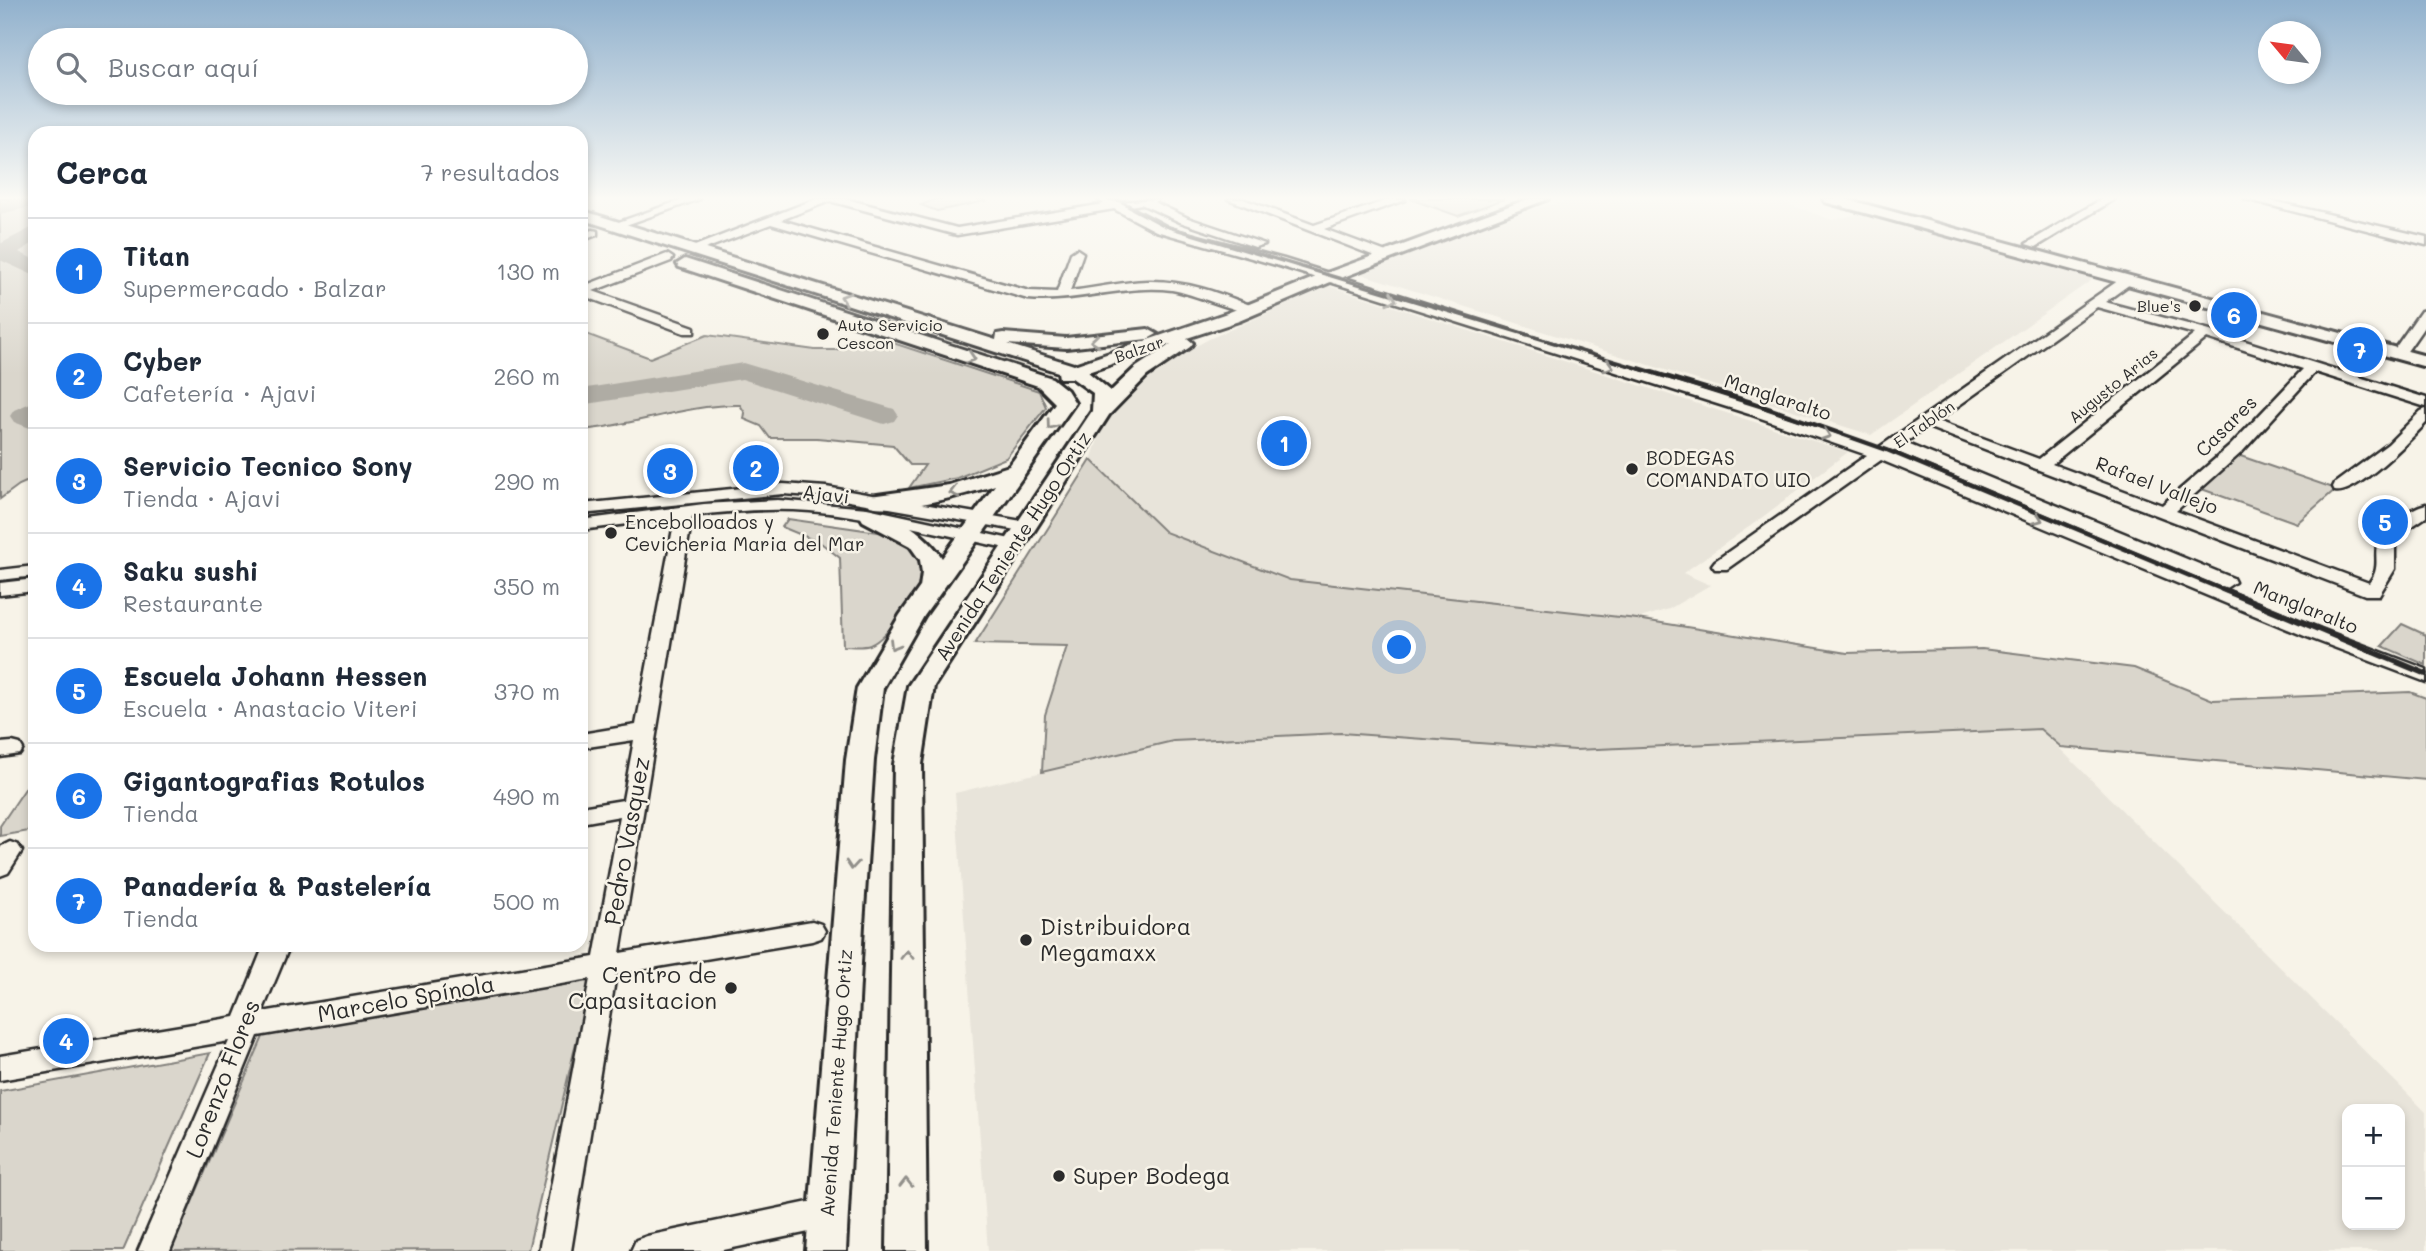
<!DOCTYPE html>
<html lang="es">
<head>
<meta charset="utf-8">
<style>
	:root { --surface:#fff; --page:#f6f6f7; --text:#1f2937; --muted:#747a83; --line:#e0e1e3; --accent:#1a73e8 }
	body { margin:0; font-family:Mali,sans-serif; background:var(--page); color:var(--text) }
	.controls { position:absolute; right:21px; bottom:21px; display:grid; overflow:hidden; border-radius:14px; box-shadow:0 4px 10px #0003 }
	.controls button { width:63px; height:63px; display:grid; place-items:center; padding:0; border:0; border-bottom:2px solid var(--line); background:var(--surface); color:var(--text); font:35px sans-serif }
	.compass { position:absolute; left:2258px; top:21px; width:63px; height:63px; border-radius:50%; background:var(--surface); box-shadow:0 4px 10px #0003; rotate:299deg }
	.you { position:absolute; left:1400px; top:648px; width:24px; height:24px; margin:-18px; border:5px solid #fff; border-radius:50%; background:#1a73e8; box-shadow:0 0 0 10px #1a73e833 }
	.badge { display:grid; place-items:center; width:46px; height:46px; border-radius:50%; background:var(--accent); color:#fff; font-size:23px; font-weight:700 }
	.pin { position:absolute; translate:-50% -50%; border:4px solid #fff; box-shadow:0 2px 7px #0006 }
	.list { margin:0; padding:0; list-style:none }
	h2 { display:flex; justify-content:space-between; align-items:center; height:91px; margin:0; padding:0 28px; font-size:30px }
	h2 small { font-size:23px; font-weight:400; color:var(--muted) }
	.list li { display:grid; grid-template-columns:46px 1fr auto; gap:21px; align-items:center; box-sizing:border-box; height:105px; padding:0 28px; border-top:2px solid var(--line) }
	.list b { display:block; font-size:26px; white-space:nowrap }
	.list p { margin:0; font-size:23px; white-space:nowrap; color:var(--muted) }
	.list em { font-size:23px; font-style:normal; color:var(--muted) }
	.icon { flex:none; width:38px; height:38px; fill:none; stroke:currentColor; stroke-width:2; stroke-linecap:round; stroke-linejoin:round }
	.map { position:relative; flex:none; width:2426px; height:1251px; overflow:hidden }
	.search { position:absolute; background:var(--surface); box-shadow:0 4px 10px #0003; left:28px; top:28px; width:560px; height:77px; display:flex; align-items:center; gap:18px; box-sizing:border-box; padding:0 24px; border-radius:38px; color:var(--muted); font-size:26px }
	.panel { position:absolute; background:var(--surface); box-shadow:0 4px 10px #0003; left:28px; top:126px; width:560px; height:826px; border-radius:21px }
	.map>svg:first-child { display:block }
	.built { fill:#e8e4da; fill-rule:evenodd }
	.green { fill:#dad6cc; stroke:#82807c; stroke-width:2 }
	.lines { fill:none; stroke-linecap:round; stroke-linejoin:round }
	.river { fill:#afaca4; fill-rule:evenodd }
	.minor-casing { stroke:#2b2b2b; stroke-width:5 }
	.major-casing { stroke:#2b2b2b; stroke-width:6 }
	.minor { fill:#f7f3e8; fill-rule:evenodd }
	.major { fill:#f7f3e8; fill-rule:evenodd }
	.rail-far2 { stroke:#2b2b2b; stroke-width:3.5 }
	.rail-far1 { stroke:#2b2b2b; stroke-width:4.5 }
	.rail { stroke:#2b2b2b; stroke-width:6 }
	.oneway { stroke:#918f8a }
	.poi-dot { fill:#2b2b2b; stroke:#f7f3e8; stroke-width:2.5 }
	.labels { text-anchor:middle; stroke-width:5; stroke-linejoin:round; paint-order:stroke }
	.far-poi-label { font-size:16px; fill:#2b2b2b; stroke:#f7f3e8; text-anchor:end }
	.far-street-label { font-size:16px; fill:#2b2b2b; stroke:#f7f3e8 }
	.street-label { font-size:19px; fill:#2b2b2b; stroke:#f7f3e8 }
	.poi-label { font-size:19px; fill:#2b2b2b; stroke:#f7f3e8; text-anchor:start }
	.near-street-label { font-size:23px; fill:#2b2b2b; stroke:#f7f3e8 }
	.near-poi-label { font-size:23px; fill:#2b2b2b; stroke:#f7f3e8; text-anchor:start }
</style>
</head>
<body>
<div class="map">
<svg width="2426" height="1251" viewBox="0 0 2426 1251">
	<rect width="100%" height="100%" fill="#f7f3e8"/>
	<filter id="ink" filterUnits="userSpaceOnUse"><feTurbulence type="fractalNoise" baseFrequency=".0143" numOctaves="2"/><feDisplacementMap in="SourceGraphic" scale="14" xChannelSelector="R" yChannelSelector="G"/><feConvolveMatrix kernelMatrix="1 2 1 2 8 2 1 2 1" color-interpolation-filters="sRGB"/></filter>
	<g filter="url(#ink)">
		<g class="built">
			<polygon points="1577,199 1780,201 1832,220 1859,214 2096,277 1871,435 1358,273 1531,209"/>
			<polygon points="1329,286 1848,452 1756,522 1683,573 1710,585 1669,609 1637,619 1290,580 1165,532 1091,460 1107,413 1159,366 1209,339"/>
			<path d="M 2040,729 L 2426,1112 L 2426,1251 L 988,1251 L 955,793 L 1173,741 L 1341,733 L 1575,750 ZM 2347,1109 L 2400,1109 L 2400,1225 L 2347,1225 Z"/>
		</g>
		<g class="green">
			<polygon points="0,199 35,199 35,478 19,485 0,499"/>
			<polygon points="936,199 984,199 986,201 937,211 921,205"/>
			<polygon points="1410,199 1504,199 1458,216"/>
			<path d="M 581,332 L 650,358 L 707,335 L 815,350 L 836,350 L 856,340 L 867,342 L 875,337 L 1039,391 L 1046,407 L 1006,458 L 957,478 L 909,488 L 925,465 L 910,465 L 893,445 L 817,438 L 770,438 L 761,426 L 744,419 L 745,413 L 740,405 C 685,404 635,426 581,430 Z"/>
			<polygon points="2226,451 2336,489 2297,523 2196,487"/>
			<polygon points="1091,460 1165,532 1290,580 1637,619 1847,653 1982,649 2134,668 2213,700 2410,692 2426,698 2426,780 2061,747 2040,729 1575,750 1341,733 1173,741 1042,772 1045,715 1067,646 975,644"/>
			<path d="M 788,519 L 892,534 L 914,552 L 926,571 C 916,592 891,636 870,645 C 862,648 851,646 843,646 L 840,558 L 821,543 L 782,527 Z"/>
			<polygon points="2402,624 2426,635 2426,665 2382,646"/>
			<polygon points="35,774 35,830 0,836 0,826"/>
			<polygon points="591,978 528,1250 171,1251 265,1032"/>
			<polygon points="210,1053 123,1251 0,1251 0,1091"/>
		</g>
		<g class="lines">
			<g class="river">
				<polygon points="12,199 35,199 35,206 0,214 0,202"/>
				<polygon points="35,226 35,242 19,252 35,260 35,276 0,260 0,244"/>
				<polygon points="743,363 894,409 898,415 894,421 884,424 742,379 581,405 581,389"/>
				<polygon points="35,401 35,430 14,422 10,416 14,410"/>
			</g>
			<defs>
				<g id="minor">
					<polygon points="684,199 700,199 620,227 610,225"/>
					<path d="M 816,199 L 846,199 L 957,228 L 1104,204 L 1098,199 L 1117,202 L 1158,199 L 1154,202 L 1188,218 L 1265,244 L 1255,247 L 1180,222 L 1141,204 L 1126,207 L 1164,227 L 1284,259 L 1759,408 L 1878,448 L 2122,278 L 2130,278 L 2130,284 L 2105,302 L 2210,330 L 2426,398 L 2426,407 L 2315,372 L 2242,452 L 2176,511 L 2369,583 C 2382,566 2373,557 2378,541 C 2384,525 2411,508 2426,504 L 2426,517 L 2399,535 L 2395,543 L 2395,569 L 2379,595 L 2365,595 L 1927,427 L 1905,443 L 2233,578 L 2235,582 L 2226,588 L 2219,586 L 1895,451 L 1891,453 L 2321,629 L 2426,669 L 2426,682 L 2307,637 L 1881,460 L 1727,569 L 1715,569 L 1712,565 L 1715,561 L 1867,455 L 1749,414 L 1276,265 L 1156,231 L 1114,209 L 957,235 L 830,201 L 781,220 L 1029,291 L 1057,292 L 1071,253 L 1077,249 L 1083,253 L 1070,291 C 1096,288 1122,282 1147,281 C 1185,280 1220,293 1255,307 L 1255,313 C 1243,315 1192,293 1172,290 C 1124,284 1077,303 1028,299 L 771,224 L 697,252 L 687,249 ZM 2097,307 L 2195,334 L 2039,459 L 1937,421 ZM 2207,338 L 2303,369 L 2230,446 L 2162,505 L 2052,464 Z"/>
					<polygon points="1228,199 1243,199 1314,225 1391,199 1405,200 1324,229 1389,253 1391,256 1385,260"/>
					<polygon points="2102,199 2115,199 2036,247 2026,244"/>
					<polygon points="2245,199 2264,199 2426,237 2426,245"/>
					<polygon points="593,230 597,231 597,235 581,241 581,233"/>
					<polygon points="667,254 673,258 671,261 593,291 694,327 694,333 684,333 581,295 581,287"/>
					<polygon points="2426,310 2426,324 2403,357 2393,357 2393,351 2421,311"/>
					<path d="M 2426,409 L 2426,423 C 2411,439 2356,496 2335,491 L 2333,487 L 2335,483 L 2388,444 L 2421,411 Z"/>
					<polygon points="783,484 826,487 1027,522 1036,527 1027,532 826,497 783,494 581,514 581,504"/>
					<path d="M 778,500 L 867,508 L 1015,540 L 1024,545 L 1015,550 C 947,536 879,517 810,511 C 771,508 731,511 692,516 L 620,953 L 812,921 L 821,924 L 825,931 L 821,938 L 812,941 L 616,974 L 571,1251 L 539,1251 L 590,979 L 258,1036 L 170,1251 L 138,1251 L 229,1041 L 0,1080 L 0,1056 L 235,1017 L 264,945 L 290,945 L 262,1012 L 594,957 L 620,816 L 581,823 L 581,807 L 623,800 L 634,740 L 581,748 L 581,734 L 636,725 L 675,518 L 581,530 L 581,520 L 704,504 Z"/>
					<polygon points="35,566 35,576 0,580 0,570"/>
					<polygon points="35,579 35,591 0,595 0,583"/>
					<polygon points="12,742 20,744 23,749 20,754 0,757 0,743"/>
					<polygon points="10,842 18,845 22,851 8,873 0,876 0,847"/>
					<polygon points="828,1198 839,1203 843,1213 839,1223 828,1228 719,1251 631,1251 636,1240 647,1236"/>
				</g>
				<g id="major">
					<path d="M 1528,199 L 1548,199 L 1333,281 L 1239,321 L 1187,338 L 1193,343 L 1190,347 L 1147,376 L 1109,415 L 934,686 L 922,764 L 927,1251 L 887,1251 L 894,764 L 908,686 L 1092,411 L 1093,393 L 1072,378 L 1059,378 L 1058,372 L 581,219 L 581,210 L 996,340 L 997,334 L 1003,333 L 1066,338 L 1148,329 L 1157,334 L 1148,339 L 1066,348 L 1007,344 L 1074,365 L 1227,313 L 1321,275 ZM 1171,344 L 1135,368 L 1111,391 L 1088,372 Z"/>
					<polygon points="1823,199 1846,199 2426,356 2426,367 1825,202"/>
					<path d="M 685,259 L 1052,378 L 1067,390 L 1075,403 L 924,616 L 883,688 L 874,760 L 863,925 L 846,1251 L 806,1251 L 846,760 L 857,688 L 900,615 L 920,587 L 922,573 L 920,560 L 910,546 L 863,521 L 860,516 L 863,511 C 888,505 930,537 942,558 L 995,485 C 965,495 900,513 870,506 L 867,501 L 870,496 L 949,485 L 1009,466 L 1055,403 L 1038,386 L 679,267 L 677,264 Z"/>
				</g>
			</defs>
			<use href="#minor" class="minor-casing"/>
			<use href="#major" class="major-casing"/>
			<use href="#minor" class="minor"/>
			<use href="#major" class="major"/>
			<polyline class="rail-far2" points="1117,199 1169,227 1644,370"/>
			<polyline class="rail-far1" points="1638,368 1751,402 1887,450 2226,591"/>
			<polyline class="rail" points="2222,589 2426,674"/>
		</g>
		<defs><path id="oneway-chevron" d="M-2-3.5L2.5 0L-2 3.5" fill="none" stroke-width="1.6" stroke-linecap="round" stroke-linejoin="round" transform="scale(1.75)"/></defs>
		<g class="oneway">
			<use href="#oneway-chevron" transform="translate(845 298) rotate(-162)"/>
			<use href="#oneway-chevron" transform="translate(1392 299) rotate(18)"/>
			<use href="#oneway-chevron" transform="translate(1095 341) rotate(175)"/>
			<use href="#oneway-chevron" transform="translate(971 358) rotate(18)"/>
			<use href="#oneway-chevron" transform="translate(1609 366) rotate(17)"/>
			<use href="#oneway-chevron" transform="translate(1051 425) rotate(126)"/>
			<use href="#oneway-chevron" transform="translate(1826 435) rotate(19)"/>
			<use href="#oneway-chevron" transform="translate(954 492) rotate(166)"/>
			<use href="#oneway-chevron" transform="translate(2038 519) rotate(22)"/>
			<use href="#oneway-chevron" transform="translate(894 645) rotate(121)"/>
			<use href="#oneway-chevron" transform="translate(852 865) rotate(95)"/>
			<use href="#oneway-chevron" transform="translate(907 955) rotate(-90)"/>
			<use href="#oneway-chevron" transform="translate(906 1183) rotate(-90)"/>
		</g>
	</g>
	<linearGradient id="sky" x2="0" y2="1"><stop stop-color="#91b1cd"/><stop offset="0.53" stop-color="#fbfaf5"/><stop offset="1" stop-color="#fbfaf5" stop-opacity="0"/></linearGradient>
	<rect width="2426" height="374" fill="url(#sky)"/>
	<g class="poi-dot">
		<circle cx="2195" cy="306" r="7"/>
		<circle cx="823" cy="334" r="7"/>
		<circle cx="1632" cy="469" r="7"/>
		<circle cx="611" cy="533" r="7"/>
		<circle cx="1026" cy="940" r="7"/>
		<circle cx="731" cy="988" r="7"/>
		<circle cx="1059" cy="1176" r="7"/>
	</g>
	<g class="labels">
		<g class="far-poi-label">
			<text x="2181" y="312">Blue's</text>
			<text x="837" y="331" text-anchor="start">Auto Servicio<tspan x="837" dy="18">Cescon</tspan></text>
		</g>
		<g class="far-street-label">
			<text transform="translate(1139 349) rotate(-19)" y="6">Balzar</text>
			<text transform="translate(2113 385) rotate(-39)" y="6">Augusto Arias</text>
			<text transform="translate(1924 424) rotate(-35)" y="6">El Tablón</text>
		</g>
		<g class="street-label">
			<text transform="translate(1778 397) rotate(18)" y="7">Manglaralto</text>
			<text transform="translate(2226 426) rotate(-45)" y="7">Casares</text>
			<text transform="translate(2157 485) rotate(21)" y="7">Rafael Vallejo</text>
			<text transform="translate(826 494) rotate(7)" y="7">Ajavi</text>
			<text transform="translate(1013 546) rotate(-57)" y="7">Avenida Teniente Hugo Ortiz</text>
			<text transform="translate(2306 607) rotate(22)" y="7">Manglaralto</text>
			<text transform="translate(836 1083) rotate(-86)" y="7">Avenida Teniente Hugo Ortiz</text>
		</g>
		<g class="poi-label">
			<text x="1646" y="465">BODEGAS<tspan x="1646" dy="22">COMANDATO UIO</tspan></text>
			<text x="625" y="529">Encebolloados y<tspan x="625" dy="22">Cevicheria Maria del Mar</tspan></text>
		</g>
		<g class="near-street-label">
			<text transform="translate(627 841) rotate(-80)" y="8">Pedro Vasquez</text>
			<text transform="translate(406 999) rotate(-10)" y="8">Marcelo Spínola</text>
			<text transform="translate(223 1079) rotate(-69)" y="8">Lorenzo Flores</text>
		</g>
		<g class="near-poi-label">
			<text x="1040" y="935">Distribuidora<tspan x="1040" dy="26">Megamaxx</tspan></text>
			<text x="717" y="983" text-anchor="end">Centro de<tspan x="717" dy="26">Capasitacion</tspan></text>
			<text x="1073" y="1184">Super Bodega</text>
		</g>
	</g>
</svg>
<div class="controls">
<button>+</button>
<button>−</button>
</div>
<svg class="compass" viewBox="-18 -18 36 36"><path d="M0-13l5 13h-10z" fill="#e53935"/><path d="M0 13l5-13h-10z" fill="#747a83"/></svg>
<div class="you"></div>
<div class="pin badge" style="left:1284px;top:443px">1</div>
<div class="pin badge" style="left:756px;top:468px">2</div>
<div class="pin badge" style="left:670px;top:471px">3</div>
<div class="pin badge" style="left:66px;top:1041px">4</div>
<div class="pin badge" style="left:2385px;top:522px">5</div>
<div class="pin badge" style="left:2234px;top:315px">6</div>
<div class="pin badge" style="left:2360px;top:350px">7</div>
<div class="search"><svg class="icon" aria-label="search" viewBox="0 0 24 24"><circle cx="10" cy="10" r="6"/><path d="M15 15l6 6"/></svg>Buscar aquí</div>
<section class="panel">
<h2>Cerca<small>7 resultados</small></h2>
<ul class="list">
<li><span class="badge">1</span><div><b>Titan</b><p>Supermercado · Balzar</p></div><em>130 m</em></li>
<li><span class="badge">2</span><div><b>Cyber</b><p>Cafetería · Ajavi</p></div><em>260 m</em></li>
<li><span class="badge">3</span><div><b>Servicio Tecnico Sony</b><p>Tienda · Ajavi</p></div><em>290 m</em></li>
<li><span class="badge">4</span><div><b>Saku sushi</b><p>Restaurante</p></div><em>350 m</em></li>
<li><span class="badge">5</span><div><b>Escuela Johann Hessen</b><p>Escuela · Anastacio Viteri</p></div><em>370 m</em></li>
<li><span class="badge">6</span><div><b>Gigantografias Rotulos</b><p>Tienda</p></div><em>490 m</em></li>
<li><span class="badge">7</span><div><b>Panadería &amp; Pastelería</b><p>Tienda</p></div><em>500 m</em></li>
</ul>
</section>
</div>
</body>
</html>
